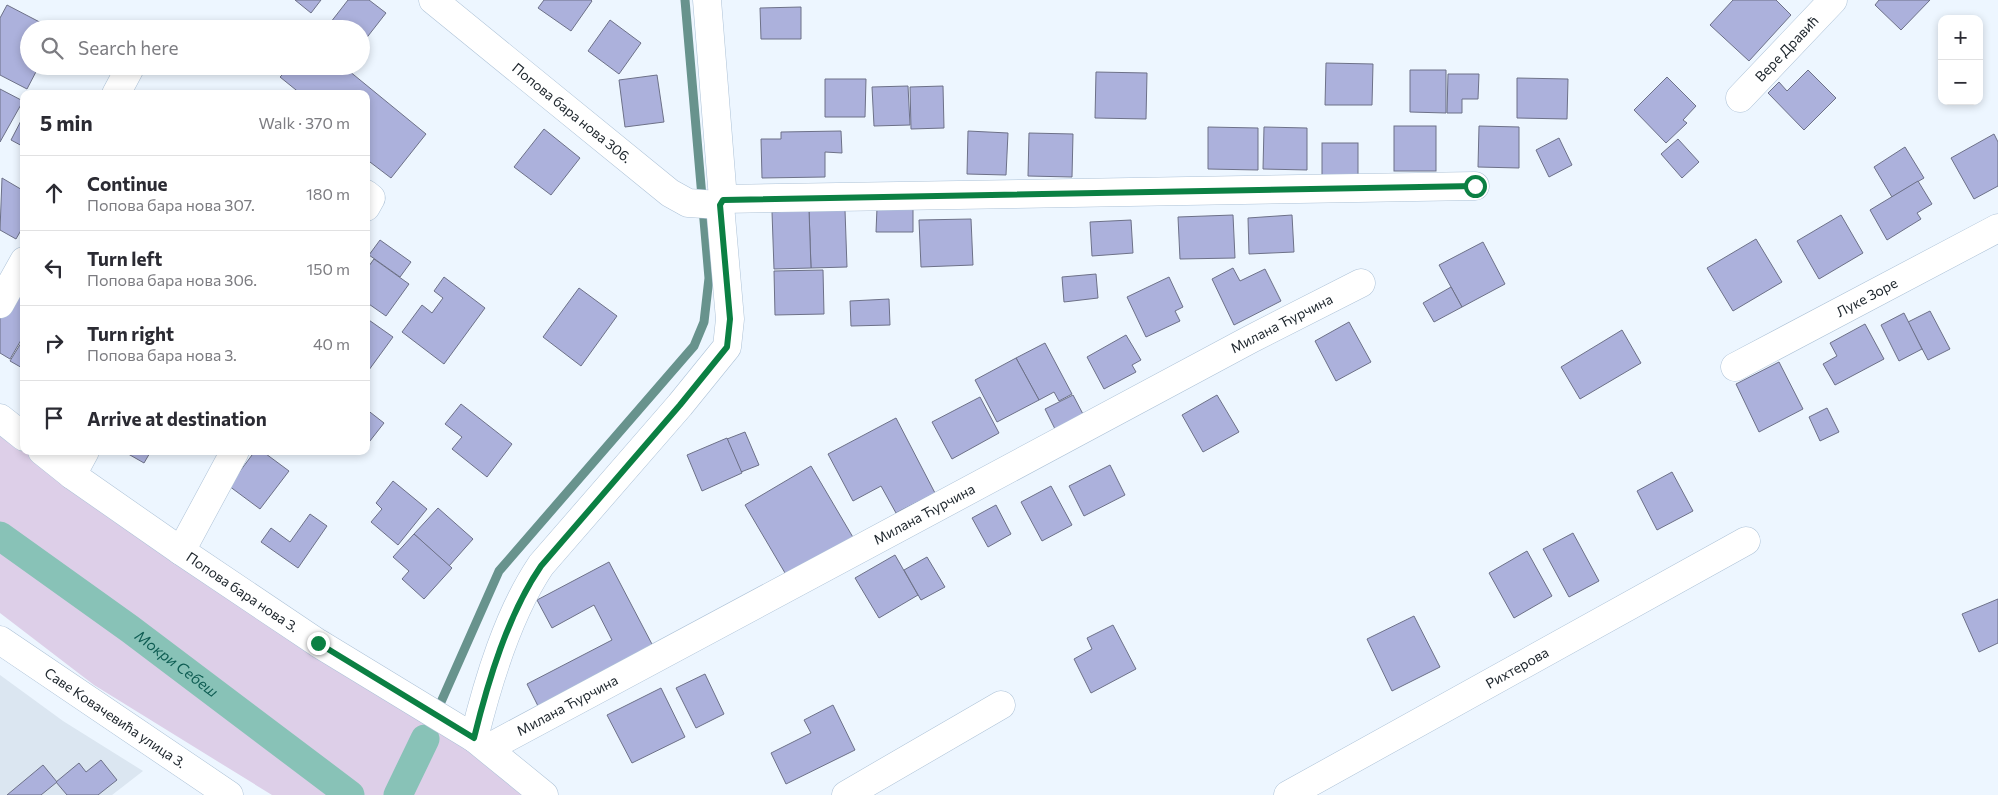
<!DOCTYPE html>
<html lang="en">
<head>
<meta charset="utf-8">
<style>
	:root { --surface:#fff; --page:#f7f7f7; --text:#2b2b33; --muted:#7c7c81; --line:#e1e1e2 }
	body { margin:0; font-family:Commissioner,sans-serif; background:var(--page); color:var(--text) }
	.controls { position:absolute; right:15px; top:15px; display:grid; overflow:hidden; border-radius:10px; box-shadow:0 2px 8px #0003 }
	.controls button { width:45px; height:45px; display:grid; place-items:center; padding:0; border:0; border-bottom:1px solid var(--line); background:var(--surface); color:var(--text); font:25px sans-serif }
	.stop { position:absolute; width:15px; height:15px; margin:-11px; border:4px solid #0b8043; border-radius:50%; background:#fff }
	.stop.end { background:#0b8043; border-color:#fff; box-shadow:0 1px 5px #0008 }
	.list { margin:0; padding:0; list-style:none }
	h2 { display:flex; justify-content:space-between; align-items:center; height:65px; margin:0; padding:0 20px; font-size:21px }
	h2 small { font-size:16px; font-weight:400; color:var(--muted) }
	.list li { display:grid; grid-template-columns:32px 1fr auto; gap:15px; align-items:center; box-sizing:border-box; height:75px; padding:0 20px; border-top:1px solid var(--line) }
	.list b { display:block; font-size:19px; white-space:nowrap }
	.list p { margin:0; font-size:16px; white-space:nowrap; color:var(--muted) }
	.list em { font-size:16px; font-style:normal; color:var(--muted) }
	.icon { flex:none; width:28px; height:28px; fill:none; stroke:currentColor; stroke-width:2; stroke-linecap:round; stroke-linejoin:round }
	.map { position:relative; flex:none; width:1998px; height:795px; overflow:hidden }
	.search { position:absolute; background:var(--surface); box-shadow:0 2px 8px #0003; left:20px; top:20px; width:350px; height:55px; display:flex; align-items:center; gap:12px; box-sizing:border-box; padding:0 18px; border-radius:28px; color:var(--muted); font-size:19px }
	.panel { position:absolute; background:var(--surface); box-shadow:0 2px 8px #0003; left:20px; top:90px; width:350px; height:365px; border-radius:10px }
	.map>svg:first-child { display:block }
	.built { fill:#dbe6f1 }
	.green { fill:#ddcfe8 }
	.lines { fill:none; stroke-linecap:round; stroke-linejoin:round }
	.stream { stroke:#68938d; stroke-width:9 }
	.canal { stroke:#88c2b7; stroke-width:29 }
	.building { fill:#acb1dc; stroke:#6d7188 }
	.minor-casing { stroke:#adc2d7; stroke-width:29 }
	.minor { stroke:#fff; stroke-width:28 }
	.route { stroke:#0b8043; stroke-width:6 }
	.labels { text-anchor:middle; stroke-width:5; stroke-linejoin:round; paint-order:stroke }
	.street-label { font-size:14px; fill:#1c242b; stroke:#fff }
	.water-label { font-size:15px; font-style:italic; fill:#0e5d53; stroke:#fff }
</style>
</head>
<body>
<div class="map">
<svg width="1998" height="795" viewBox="0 0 1998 795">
	<rect width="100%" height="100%" fill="#edf6ff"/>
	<polygon class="built" points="0,675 63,721 143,771 112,795 0,795"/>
	<polygon class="green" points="0,418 24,437 24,451 42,451 543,795 272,795 94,685 0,613"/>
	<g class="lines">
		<polyline class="stream" points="441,702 499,571 694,346 704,322 709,278 685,0"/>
		<g class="canal">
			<path id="s1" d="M 0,536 L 130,629 L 350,795"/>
			<polyline points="398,795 425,739"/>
		</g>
	</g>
	<g class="building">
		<polygon points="295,0 321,0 311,13"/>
		<polygon points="348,0 369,0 386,13 361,45 361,29 327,27"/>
		<polygon points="544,0 591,0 592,1 571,31 538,8"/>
		<polygon points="1733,0 1776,0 1791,15 1749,61 1710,25"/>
		<polygon points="1879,0 1930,0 1901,30 1875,5"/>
		<polygon points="7,5 53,29 29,29 29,66 39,66 27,89 0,75 0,18"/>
		<polygon points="801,7 801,39 761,39 760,8"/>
		<polygon points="610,20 641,43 619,74 588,51"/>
		<polygon points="1326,63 1373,64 1372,105 1325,105"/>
		<polygon points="282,66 343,66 426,134 391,178 366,159 366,94 301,94 280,77 285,72 281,68"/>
		<polygon points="1410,70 1446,70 1446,113 1410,112"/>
		<polygon points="1808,70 1836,98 1804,130 1768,93 1779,82 1787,91"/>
		<polygon points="1096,72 1147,73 1146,119 1095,118"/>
		<polygon points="1448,74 1479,74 1478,99 1462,99 1462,113 1447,113"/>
		<polygon points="657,75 664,122 625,127 619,80"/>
		<polygon points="1667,77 1696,106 1683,120 1687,123 1666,143 1634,110"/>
		<polygon points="1517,78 1568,79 1567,119 1517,118"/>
		<polygon points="825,79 866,79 865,117 825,117"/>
		<polygon points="908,86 910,125 874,126 872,87"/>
		<polygon points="943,86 944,128 911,129 910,87"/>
		<polygon points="0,89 23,101 0,142"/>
		<polygon points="24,115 24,147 11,140"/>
		<rect x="1394" y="126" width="42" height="45"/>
		<polygon points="1479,126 1519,127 1519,168 1478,167"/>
		<polygon points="1208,127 1258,128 1258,170 1208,169"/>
		<polygon points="1264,127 1307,128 1307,170 1263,169"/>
		<polygon points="544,129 580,158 551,195 514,167"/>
		<polygon points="841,131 842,153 825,152 825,177 762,178 761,139 781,139 781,132"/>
		<polygon points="968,131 1008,133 1006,175 967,174"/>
		<polygon points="1029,133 1073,134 1072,177 1028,176"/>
		<polygon points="1994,134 1998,142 1998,186 1974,199 1951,158"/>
		<polygon points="1559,138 1572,165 1549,177 1536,150"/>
		<polygon points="1678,139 1699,162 1682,178 1661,154"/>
		<rect x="1322" y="143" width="36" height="33"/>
		<polygon points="1905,147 1924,178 1892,197 1874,167"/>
		<polygon points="2,178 24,191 24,225 16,239 0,230"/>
		<polygon points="1918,181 1932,204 1917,213 1921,219 1887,240 1870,210"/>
		<polygon points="877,208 913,208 913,232 876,232"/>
		<polygon points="809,210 845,210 847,267 811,268"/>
		<polygon points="809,210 811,268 774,269 772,212"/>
		<polygon points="1233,215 1235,258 1180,259 1178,217"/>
		<polygon points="1292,215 1294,252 1249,254 1248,218"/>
		<polygon points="1841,215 1863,253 1819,279 1797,241"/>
		<polygon points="971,219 973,265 921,267 919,220"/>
		<polygon points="1131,220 1133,253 1092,256 1090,222"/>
		<polygon points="1756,239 1782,282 1733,311 1707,268"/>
		<polygon points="380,240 411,262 400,277 369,255"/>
		<polygon points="1483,242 1505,284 1462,307 1439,265"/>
		<polygon points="374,259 409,284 386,316 366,302 366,270"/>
		<polygon points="1233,268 1240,281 1265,269 1281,301 1234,325 1212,279"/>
		<polygon points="823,270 824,314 775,315 774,271"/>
		<polygon points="1096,274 1098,298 1064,302 1062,277"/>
		<polygon points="444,277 485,308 444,364 402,332 422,305 432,313 443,298 434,291"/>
		<polygon points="1169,277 1183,307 1175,311 1180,321 1146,337 1127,297"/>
		<polygon points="1451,287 1462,307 1434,322 1423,303"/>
		<polygon points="579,288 617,316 581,366 543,337"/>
		<polygon points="13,293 24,299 24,335 10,359 0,353 0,315"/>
		<polygon points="889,299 890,325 851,326 850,301"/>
		<polygon points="1930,311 1950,349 1928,360 1908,322"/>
		<polygon points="1904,313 1922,349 1899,361 1881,325"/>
		<polygon points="366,318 393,337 366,374"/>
		<polygon points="1349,322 1371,362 1336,381 1315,341"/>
		<polygon points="1865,324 1884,359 1835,385 1823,364 1837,356 1830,343"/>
		<polygon points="1622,330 1641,363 1580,399 1561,367"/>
		<polygon points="1126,335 1141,360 1132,365 1136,372 1104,389 1087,357"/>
		<polygon points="24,338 24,369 10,361"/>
		<polygon points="1045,343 1072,394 1059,401 1054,392 1039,400 1016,358"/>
		<polygon points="1016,358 1039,400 997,422 975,380"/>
		<polygon points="1779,362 1803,409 1759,432 1736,384"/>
		<polygon points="1073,395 1084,416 1056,431 1045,409"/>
		<polygon points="1217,395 1239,432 1203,452 1182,415"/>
		<polygon points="980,397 999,433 952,459 932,422"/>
		<polygon points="461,404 512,444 487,477 452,449 462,437 445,424"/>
		<polygon points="1827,408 1839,432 1820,441 1809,417"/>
		<polygon points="366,409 384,423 366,446"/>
		<polygon points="896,418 935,493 896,513 881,486 853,501 828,454"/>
		<polygon points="745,432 759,465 741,472 727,439"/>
		<polygon points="727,438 742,473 702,491 687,455"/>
		<polygon points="123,451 151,451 144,463"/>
		<polygon points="255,451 262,451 289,471 260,509 229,486"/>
		<polygon points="1110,465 1125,495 1084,516 1069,486"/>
		<polygon points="811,466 854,539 788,578 745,505"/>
		<polygon points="1672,472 1693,511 1657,530 1637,491"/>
		<polygon points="393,481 427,509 398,545 371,522 382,509 376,503"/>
		<polygon points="1051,486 1072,525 1042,541 1021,502"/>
		<polygon points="996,505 1011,534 988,547 972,518"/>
		<polygon points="438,508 473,539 449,566 414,534"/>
		<polygon points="310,514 327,526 298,568 261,542 271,528 290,542"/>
		<polygon points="1573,533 1599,581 1569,597 1543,549"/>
		<polygon points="414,534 452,568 424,599 402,579 409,571 393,557"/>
		<polygon points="1527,551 1552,596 1514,618 1489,573"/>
		<polygon points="895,555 918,595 879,618 855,578"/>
		<polygon points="927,557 945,587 921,600 904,570"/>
		<polygon points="609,562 654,648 539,708 527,684 612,640 594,605 552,628 537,600"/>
		<polygon points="1998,599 1998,643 1979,652 1962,614"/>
		<polygon points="1414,616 1440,667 1392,691 1367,639"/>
		<polygon points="1113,625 1136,669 1091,693 1074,659 1092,649 1087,638"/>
		<polygon points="705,674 724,714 696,728 676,688"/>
		<polygon points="661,688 685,737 632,763 607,715"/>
		<polygon points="833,705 855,750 786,784 771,753 811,733 804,720"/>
		<polygon points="101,760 117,780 98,795 67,795 56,782 79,763 86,772"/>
		<polygon points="43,765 57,782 41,795 7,795"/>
	</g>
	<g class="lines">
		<defs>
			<g id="minor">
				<path id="s2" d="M 433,0 L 670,193 L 688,203 L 720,205"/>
				<polyline points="116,94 131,66"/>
				<path id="s3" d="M 1740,98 L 1833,0"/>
				<polyline points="366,194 371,198 366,207"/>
				<polyline points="723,199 1475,186"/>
				<polyline points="0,304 24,261"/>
				<path id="s4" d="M 1735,367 L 1998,228"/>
				<polyline points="0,418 24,437"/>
				<path id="s5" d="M 42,451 L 72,475 L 181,551 L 318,643 L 474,738 L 544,795"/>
				<polyline points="72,475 85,451"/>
				<polyline points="181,551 235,451"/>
				<path id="s6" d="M 0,640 L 229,795"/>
				<path d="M 474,738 C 488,681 508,614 541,565 L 680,405 L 727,347 L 730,319 L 720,205 L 723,199 L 707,0"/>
				<path id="s7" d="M 488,748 L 1251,339 L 1361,283"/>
				<polyline points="846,795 1001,705"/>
				<path id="s8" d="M 1288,795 L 1746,541"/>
			</g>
		</defs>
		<use href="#minor" class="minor-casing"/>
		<use href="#minor" class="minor"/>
	</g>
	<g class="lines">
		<path class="route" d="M 318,643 L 474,738 C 488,681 508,614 541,566 L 680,405 L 727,347 L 730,319 L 720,205 L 723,200 L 1475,186"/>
	</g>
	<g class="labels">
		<g class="street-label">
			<text dy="5" stroke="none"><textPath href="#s3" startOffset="68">Вере Дравић</textPath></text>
			<text dy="5" stroke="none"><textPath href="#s2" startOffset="179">Попова бара нова 306.</textPath></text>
			<text dy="5" stroke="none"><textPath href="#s4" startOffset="149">Луке Зоре</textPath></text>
			<text dy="5" stroke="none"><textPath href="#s7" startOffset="900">Милана Ћурчина</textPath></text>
			<text dy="5" stroke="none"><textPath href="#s7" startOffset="495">Милана Ћурчина</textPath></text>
			<text dy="5" stroke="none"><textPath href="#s5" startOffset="245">Попова бара нова 3.</textPath></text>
			<text dy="5" stroke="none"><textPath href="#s8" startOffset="262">Рихтерова</textPath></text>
			<text dy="5" stroke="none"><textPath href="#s7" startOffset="90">Милана Ћурчина</textPath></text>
			<text dy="5" stroke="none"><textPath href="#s6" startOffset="139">Саве Ковачевића улица 3.</textPath></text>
		</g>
		<g class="water-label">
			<text dy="5" stroke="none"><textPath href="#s1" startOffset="218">Мокри Себеш</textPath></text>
		</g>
	</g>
</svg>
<div class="controls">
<button>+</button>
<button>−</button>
</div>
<div class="stop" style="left:1475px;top:186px"></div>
<div class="stop end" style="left:318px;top:643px"></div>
<div class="search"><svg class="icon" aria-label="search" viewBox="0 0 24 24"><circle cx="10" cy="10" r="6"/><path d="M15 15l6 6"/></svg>Search here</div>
<section class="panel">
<h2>5 min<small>Walk · 370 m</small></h2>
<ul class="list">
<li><svg class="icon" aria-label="ahead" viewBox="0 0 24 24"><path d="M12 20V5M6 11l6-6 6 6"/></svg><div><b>Continue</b><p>Попова бара нова 307.</p></div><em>180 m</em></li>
<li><svg class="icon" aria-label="left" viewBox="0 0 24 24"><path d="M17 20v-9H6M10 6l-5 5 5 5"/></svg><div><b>Turn left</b><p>Попова бара нова 306.</p></div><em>150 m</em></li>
<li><svg class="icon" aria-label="right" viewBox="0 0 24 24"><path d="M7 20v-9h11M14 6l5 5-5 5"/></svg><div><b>Turn right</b><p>Попова бара нова 3.</p></div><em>40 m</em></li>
<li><svg class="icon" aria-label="arrive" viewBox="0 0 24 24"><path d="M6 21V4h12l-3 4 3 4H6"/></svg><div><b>Arrive at destination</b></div></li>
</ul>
</section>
</div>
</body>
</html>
